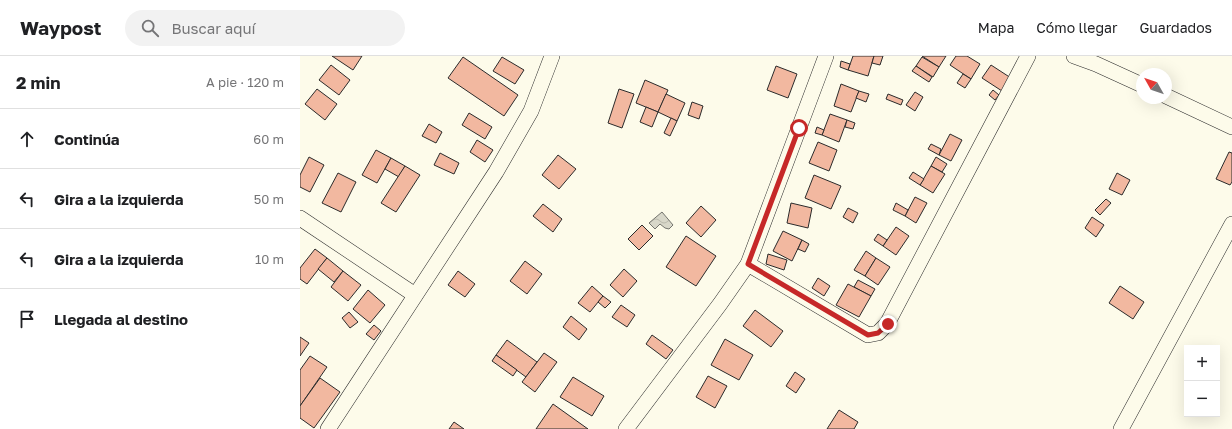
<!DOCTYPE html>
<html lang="es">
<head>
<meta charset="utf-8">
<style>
	:root { --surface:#fff; --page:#f2f2f2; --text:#202124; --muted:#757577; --line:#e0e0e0 }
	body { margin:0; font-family:"Golos Text",sans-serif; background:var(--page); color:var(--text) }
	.controls { position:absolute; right:12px; bottom:12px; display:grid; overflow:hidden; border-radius:0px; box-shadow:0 4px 16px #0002 }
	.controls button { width:36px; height:36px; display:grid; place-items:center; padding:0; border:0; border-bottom:1px solid var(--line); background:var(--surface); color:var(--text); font:20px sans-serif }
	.compass { position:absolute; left:836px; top:12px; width:36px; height:36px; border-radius:50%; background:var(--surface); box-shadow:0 4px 16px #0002; rotate:310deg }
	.stop { position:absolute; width:12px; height:12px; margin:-9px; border:3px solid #c62828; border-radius:50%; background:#fff }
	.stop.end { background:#c62828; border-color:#fff; box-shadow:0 1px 4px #0008 }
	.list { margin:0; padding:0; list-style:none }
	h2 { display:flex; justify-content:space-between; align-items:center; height:52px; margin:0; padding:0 16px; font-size:17px }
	h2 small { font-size:13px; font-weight:400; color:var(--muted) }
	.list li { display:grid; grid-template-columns:26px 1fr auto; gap:12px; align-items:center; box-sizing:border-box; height:60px; padding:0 16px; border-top:1px solid var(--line) }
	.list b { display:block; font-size:15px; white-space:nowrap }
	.list em { font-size:13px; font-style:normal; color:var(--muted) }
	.icon { flex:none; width:22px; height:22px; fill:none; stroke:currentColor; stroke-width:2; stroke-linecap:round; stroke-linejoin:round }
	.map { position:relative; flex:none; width:932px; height:373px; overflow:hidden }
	header { display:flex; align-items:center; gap:24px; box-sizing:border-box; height:56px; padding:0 20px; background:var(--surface); border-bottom:1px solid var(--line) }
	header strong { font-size:19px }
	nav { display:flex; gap:22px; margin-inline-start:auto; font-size:14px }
	.search { width:280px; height:36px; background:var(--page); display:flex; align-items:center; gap:10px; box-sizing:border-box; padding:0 14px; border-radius:22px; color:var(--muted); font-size:15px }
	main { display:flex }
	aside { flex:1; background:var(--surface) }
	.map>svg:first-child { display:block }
	.water { fill:url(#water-waves); stroke:#74746e }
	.building { fill:#f2b8a0; stroke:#2b2b2b }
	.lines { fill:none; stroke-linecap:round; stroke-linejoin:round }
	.minor-casing { stroke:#2b2b2b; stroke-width:16 }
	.minor { stroke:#fdfbea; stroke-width:15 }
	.route { stroke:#c62828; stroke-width:5 }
</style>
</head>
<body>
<header>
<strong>Waypost</strong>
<div class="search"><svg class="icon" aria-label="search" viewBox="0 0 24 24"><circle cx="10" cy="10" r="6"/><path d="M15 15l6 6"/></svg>Buscar aquí</div>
<nav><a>Mapa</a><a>Cómo llegar</a><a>Guardados</a></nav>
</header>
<main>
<aside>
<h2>2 min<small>A pie · 120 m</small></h2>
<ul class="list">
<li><svg class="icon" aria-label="ahead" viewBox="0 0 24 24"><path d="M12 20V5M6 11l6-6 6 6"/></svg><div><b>Continúa</b></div><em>60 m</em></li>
<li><svg class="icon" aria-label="left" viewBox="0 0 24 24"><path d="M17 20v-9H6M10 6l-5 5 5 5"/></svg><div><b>Gira a la izquierda</b></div><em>50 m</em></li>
<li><svg class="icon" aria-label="left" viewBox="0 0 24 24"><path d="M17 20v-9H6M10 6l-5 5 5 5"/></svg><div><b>Gira a la izquierda</b></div><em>10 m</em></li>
<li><svg class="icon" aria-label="arrive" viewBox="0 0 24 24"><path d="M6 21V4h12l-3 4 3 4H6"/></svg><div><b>Llegada al destino</b></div></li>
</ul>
</aside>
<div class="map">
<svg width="932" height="373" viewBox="0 0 932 373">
	<defs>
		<pattern id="water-waves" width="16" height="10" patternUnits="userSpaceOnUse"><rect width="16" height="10" fill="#d8d7c9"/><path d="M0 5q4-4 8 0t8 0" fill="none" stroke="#bab9ad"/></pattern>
	</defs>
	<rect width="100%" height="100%" fill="#fdfbea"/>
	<polygon class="water" points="362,156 373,169 369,173 365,172 360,168 355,173 349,167"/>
	<g class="building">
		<polygon points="32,0 62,0 53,14"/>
		<polygon points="553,0 574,0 568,20 548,14"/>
		<polygon points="574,0 583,0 580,9 572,7"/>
		<polygon points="622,0 646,0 639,11"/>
		<polygon points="656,0 667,0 680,8 671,23 650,9"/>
		<polygon points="163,1 218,39 204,60 148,22"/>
		<polygon points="202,1 224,14 215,28 193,15"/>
		<polygon points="622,1 639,11 633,21 616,10"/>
		<polygon points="541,5 550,8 548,14 540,11"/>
		<polygon points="31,9 50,24 39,39 19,24"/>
		<polygon points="691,9 711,22 702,35 682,22"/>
		<polygon points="476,10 497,18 488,42 467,34"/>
		<polygon points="616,10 632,21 629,26 612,15"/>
		<polygon points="663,18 671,23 665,32 657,27"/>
		<polygon points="345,24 368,34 358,56 336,47"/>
		<polygon points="541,28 559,35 551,56 534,50"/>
		<polygon points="17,33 37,48 25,64 5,48"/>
		<polygon points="319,33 334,38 322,72 308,67"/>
		<polygon points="693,34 699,39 695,44 689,39"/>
		<polygon points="559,35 569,38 566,46 556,42"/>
		<polygon points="615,36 623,41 615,55 606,49"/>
		<polygon points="366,38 385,47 377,65 358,56"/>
		<polygon points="588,38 603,44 601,49 586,43"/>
		<polygon points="392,46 403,50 399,63 388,59"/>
		<polygon points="346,51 358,56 352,71 340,66"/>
		<polygon points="169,57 192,71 185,83 162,69"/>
		<polygon points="530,58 547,64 539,86 522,79"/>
		<polygon points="371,62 377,65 370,80 364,77"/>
		<polygon points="547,64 555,67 553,73 545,71"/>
		<polygon points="129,68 142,76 136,87 122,80"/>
		<polygon points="517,71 524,74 522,79 515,77"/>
		<polygon points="650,78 662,84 651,105 639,99"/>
		<polygon points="177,84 193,94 185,106 170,96"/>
		<polygon points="518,86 537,94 529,115 509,107"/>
		<polygon points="631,88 641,93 639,99 628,93"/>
		<polygon points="76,94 91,102 77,127 62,119"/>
		<polygon points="929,96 932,97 932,126 930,129 916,123"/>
		<polygon points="140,97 159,107 154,118 134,109"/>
		<polygon points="258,99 276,113 259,133 242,119"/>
		<polygon points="9,101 24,109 10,136 0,131 0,119"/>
		<polygon points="636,101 647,108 642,116 631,110"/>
		<polygon points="91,102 105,110 99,121 85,113"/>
		<polygon points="105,110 120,119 96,156 81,147"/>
		<polygon points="631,110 645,118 633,137 620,129"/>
		<polygon points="613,116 624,123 620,129 609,122"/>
		<polygon points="38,117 56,126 41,156 22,147"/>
		<polygon points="817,117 830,124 822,139 809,133"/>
		<polygon points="514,119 541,130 531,153 505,142"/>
		<polygon points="615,141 627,147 616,167 605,160"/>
		<polygon points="806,143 811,147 800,159 795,154"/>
		<polygon points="491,147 512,152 508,172 487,167"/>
		<polygon points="596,147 608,154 605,160 593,154"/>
		<polygon points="243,148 262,163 253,176 233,160"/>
		<polygon points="401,150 416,164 401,181 386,167"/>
		<polygon points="548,152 558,157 553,167 543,161"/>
		<polygon points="792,161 804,169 796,181 785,172"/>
		<polygon points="342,169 353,180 339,194 328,183"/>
		<polygon points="596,171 609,180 596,199 583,190"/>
		<polygon points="483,175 502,184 492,205 473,195"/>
		<polygon points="578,178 587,184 583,190 574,184"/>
		<polygon points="386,180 416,200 396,230 366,211"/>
		<polygon points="502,184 509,188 505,196 498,193"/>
		<polygon points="15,193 27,202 7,228 0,223 0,212"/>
		<polygon points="566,195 576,202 565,220 554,214"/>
		<polygon points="468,198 487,204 484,214 466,208"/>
		<polygon points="27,202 43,215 34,226 18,213"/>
		<polygon points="576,202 590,211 578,229 565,220"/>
		<polygon points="225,205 242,218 227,238 210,225"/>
		<polygon points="324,213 337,225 323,241 310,229"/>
		<polygon points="43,215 61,229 48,245 31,231"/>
		<polygon points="158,215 175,228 165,241 148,229"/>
		<polygon points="518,222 530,230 524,240 512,232"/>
		<polygon points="558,224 575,233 571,240 554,231"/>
		<polygon points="548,228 571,240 559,261 536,249"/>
		<polygon points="292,230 303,240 290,256 278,247"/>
		<polygon points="820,230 844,246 833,263 809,247"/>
		<polygon points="68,234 85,249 70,267 53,253"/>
		<polygon points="303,240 311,246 305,252 298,246"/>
		<polygon points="321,249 335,259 327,271 312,261"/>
		<polygon points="455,254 483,275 471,291 443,270"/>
		<polygon points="49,256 58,266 50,272 42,262"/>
		<polygon points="271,260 287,273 279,284 263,271"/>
		<polygon points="74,269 81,275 74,284 66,278"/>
		<polygon points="352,279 373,294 366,303 346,288"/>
		<polygon points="0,281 9,287 0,300"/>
		<polygon points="425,283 453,299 439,324 411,309"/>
		<polygon points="207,284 237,306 226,321 196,299"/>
		<polygon points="244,297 257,306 235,336 222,326"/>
		<polygon points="196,299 217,314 213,320 192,305"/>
		<polygon points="10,300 27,311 0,350 0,314"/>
		<polygon points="495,316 505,323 496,337 486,330"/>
		<polygon points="408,320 427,330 415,352 396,341"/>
		<polygon points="273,321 304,340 292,360 260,341"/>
		<polygon points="20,322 40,336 14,372 0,362 0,350"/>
		<polygon points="253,348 288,373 236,373"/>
		<polygon points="539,354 558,366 554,373 527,373"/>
		<polygon points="154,366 164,373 149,373"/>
	</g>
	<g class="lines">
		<defs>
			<g id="minor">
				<polyline points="774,0 796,8 842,29"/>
				<polyline points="866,40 932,71"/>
				<polyline points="0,162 115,239"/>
				<polyline points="448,208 568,279 578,277 587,268 728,0"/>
				<polyline points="28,373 196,116 231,55 252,0"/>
				<polyline points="326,373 420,248 448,208 526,0"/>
				<polyline points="821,373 932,168"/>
			</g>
		</defs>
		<use href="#minor" class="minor-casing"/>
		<use href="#minor" class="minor"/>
	</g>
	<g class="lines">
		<polyline class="route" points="499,72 448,208 568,279 578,277 588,268"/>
	</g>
</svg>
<div class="controls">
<button>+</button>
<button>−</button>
</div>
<svg class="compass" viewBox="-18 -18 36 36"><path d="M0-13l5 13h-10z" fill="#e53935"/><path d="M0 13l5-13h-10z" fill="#757577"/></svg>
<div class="stop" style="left:499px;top:72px"></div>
<div class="stop end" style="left:588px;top:268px"></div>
</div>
</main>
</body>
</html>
